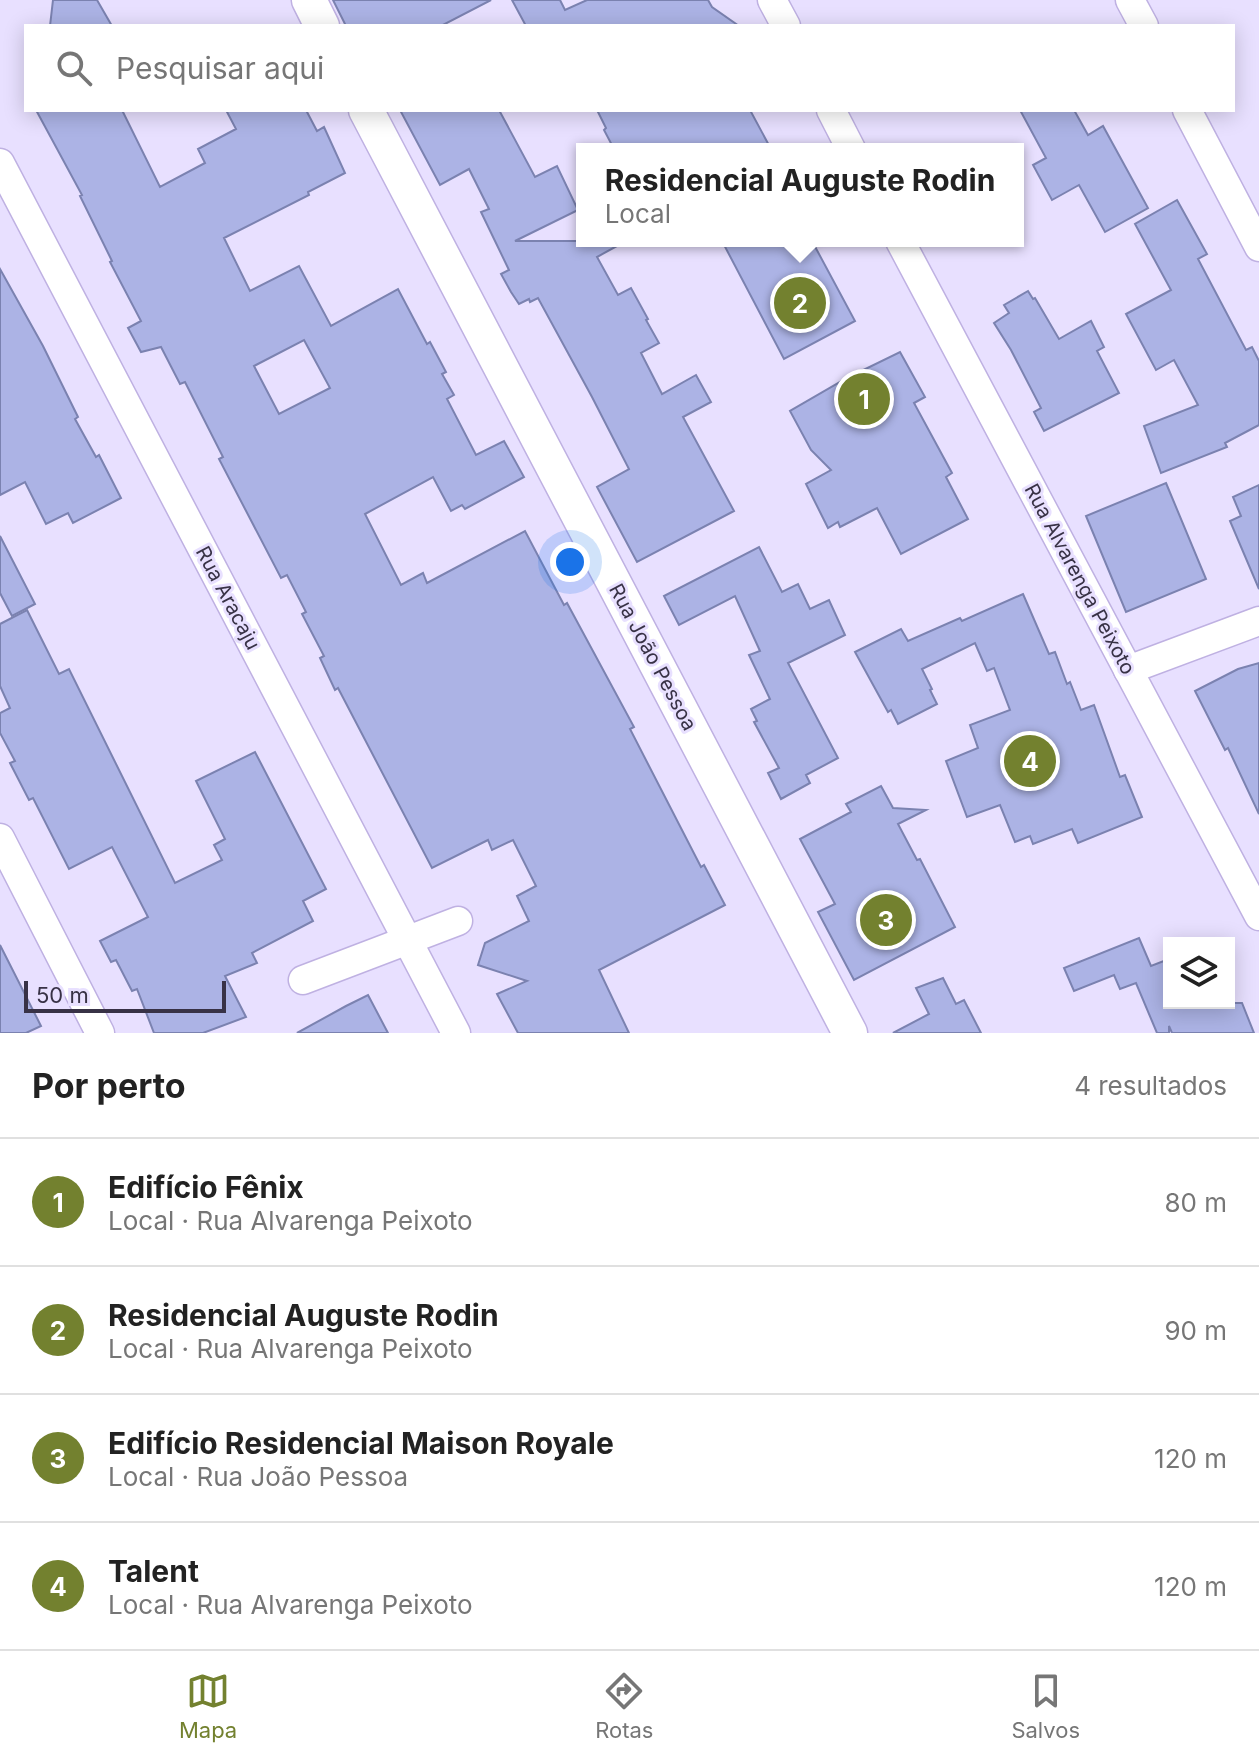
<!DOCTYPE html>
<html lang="pt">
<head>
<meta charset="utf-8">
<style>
	:root { --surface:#fff; --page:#f6f6f6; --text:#222; --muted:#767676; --line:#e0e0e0; --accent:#73812f }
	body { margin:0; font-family:Inter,sans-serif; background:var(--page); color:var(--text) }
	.controls { position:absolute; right:24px; bottom:24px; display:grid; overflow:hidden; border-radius:0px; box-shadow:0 4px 20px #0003 }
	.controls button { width:72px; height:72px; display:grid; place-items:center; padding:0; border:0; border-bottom:2px solid var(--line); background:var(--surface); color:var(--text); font:40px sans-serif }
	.scale { position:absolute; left:24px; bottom:20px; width:202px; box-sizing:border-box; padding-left:8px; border:4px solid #383246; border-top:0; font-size:22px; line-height:28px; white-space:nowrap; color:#383246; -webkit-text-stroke:6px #e8e0ff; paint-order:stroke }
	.you { position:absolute; left:570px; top:562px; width:28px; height:28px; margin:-20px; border:6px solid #fff; border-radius:50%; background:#1a73e8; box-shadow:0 0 0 12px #1a73e833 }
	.badge { display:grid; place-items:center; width:52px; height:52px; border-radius:50%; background:var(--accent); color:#fff; font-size:26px; font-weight:700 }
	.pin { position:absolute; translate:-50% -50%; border:4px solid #fff; box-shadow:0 2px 8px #0006 }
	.popup { position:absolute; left:576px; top:143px; width:448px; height:104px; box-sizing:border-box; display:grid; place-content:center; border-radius:0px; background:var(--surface); filter:drop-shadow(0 2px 6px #0005); font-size:26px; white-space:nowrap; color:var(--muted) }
	.popup b { font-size:30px; color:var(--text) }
	.popup::after { content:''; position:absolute; left:50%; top:100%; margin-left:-16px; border:16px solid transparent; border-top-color:var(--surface) }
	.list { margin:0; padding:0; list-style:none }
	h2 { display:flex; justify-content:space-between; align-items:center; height:104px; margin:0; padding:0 32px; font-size:34px }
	h2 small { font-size:26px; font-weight:400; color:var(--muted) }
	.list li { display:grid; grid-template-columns:52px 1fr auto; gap:24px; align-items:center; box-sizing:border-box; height:128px; padding:0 32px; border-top:2px solid var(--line) }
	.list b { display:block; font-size:30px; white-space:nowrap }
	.list p { margin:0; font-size:26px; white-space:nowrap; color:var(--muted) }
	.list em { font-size:26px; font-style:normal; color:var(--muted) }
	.icon { flex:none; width:44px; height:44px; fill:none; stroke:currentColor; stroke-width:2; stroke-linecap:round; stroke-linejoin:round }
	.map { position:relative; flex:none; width:1259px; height:1033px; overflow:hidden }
	.search { position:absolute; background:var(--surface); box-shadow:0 4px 20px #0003; left:24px; right:24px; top:24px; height:88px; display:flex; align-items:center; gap:20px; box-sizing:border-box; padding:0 28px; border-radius:0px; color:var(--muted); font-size:30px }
	.sheet { height:616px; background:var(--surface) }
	nav { display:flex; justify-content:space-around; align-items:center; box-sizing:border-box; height:112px; border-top:2px solid var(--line); background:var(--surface); font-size:22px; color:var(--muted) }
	nav a { display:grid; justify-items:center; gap:4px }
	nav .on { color:var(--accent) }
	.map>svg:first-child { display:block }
	.building { fill:#acb3e5; stroke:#7b82b0; stroke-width:2; fill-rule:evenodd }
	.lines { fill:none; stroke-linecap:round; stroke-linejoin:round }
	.minor-casing { stroke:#bfb1e2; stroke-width:31 }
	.tertiary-casing { stroke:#bfb1e2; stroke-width:37 }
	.minor { stroke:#fff; stroke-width:28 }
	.tertiary { stroke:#fff; stroke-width:34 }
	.labels { text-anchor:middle; stroke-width:6; stroke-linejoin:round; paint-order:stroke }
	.street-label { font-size:20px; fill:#383246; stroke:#e8e0ff }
</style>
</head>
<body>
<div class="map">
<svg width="1259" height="1033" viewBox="0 0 1259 1033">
	<rect width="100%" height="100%" fill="#e8e0ff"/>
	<g class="building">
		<polygon points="53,0 97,0 112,26 50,26"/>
		<polygon points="333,0 491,0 441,26 346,26"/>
		<polygon points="512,0 560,0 565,10 587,0 708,0 712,7 739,26 526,26"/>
		<path d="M 36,110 L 122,110 L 160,187 L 205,163 L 198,149 L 236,129 L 226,110 L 306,110 L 317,131 L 324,127 L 345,173 L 308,192 L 309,195 L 224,238 L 250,291 L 299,266 L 331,326 L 398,289 L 427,344 L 430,342 L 446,372 L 442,374 L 454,395 L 447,399 L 476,455 L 504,441 L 524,477 L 465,509 L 462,505 L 451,511 L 433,477 L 365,514 L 401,585 L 423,573 L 427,583 L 525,531 L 564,605 L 567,603 L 634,727 L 630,729 L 701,867 L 704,865 L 725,905 L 599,970 L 629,1033 L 518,1033 L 497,994 L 527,981 L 478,965 L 485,943 L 529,921 L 517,896 L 536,886 L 513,840 L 492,850 L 488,840 L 432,868 L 338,688 L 335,690 L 320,658 L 324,656 L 302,614 L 306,612 L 287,575 L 281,578 L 219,459 L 223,457 L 185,382 L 180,384 L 161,347 L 141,352 L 128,328 L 141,321 L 110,262 L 112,261 L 80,196 L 82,195 ZM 304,340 L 330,388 L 279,414 L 254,366 Z"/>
		<polygon points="400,110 499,110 535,177 557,166 578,210 515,241 626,241 597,257 618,295 631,288 648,319 646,320 659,343 641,353 662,394 696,375 711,402 683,417 734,511 637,562 597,487 629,469 592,397 538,298 530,302 529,299 519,304 511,292 501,274 509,270 481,212 489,209 469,169 440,185"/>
		<polygon points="597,110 750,110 771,149 614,149 604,130 606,128"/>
		<polygon points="1020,110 1074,110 1088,135 1103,126 1148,208 1105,232 1079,185 1052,200 1033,165 1046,158"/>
		<polygon points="1177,200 1207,254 1198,259 1246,350 1252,347 1259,361 1259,425 1225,443 1227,447 1161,473 1144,426 1198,405 1174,360 1156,370 1126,314 1171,290 1135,224"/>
		<polygon points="722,241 812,241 855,321 784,359"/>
		<polygon points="0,269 43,346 78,417 75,419 96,457 99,455 121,498 73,523 68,513 46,524 25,482 0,495"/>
		<polygon points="1028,291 1033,299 1035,298 1059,339 1091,321 1104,347 1097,351 1119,393 1044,431 1034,412 1041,408 1011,350 994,323 1009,313 1004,305"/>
		<polygon points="900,352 925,397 914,403 952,473 946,477 968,519 901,554 877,508 840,527 838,522 828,528 806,484 831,470 811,450 790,411 847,378"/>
		<polygon points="1166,483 1206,579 1126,612 1086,516"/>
		<polygon points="1259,485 1259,589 1230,521 1241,516 1233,497"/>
		<polygon points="0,536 35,604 12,616 0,593"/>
		<polygon points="759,547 782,592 798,584 810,609 829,600 845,635 788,663 838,758 806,775 810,783 781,799 768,773 779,768 754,722 757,721 751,709 770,699 749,655 760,651 735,596 679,625 664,596"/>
		<polygon points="1023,594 1049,654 1055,652 1067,684 1070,682 1081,710 1094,705 1120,777 1125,775 1142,817 1078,843 1072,829 1033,844 1030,836 1015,842 1000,805 967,817 946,761 978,748 970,725 1010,710 994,668 987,671 975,643 922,669 932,689 930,690 937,704 898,724 891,710 888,712 855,652 901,629 908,641 960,618 962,621"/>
		<polygon points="27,610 59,674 69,669 175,883 222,860 214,845 225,839 196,781 255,752 326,889 303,901 313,921 252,953 257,963 225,976 246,1017 203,1033 154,1033 137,989 132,991 116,960 111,962 100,941 148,917 112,847 69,869 33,798 29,800 10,763 15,761 0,733 0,713 10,708 0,686 0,624"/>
		<polygon points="1259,663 1259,814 1228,748 1225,750 1195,691 1238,669"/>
		<polygon points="881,786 893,808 926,810 898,824 917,860 920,859 955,927 854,980 818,912 835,904 800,839 851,812 846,804"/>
		<polygon points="1139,938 1151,966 1169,959 1169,1003 1242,1003 1254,1033 1172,1033 1169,1026 1169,1033 1157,1033 1136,983 1120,989 1114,975 1074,991 1064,968"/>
		<polygon points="0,945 41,1026 26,1033 0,1033"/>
		<polygon points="943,978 956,1004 964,1000 981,1033 893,1033 929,1014 916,988"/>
		<polygon points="368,995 388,1033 297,1033 346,1006"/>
	</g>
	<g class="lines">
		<defs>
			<g id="minor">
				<polyline points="772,0 786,26"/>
				<polyline points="1130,0 1144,26"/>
				<polyline points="831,110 851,149"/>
				<polyline points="1187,110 1259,247"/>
				<polyline points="0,163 456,1033"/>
				<polyline points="900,241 1259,916"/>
				<polyline points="1128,670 1259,621"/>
				<polyline points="0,838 100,1033"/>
				<polyline points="303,980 458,921"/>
			</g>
			<g id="tertiary">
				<polyline points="309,0 322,26"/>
				<polyline points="366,110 850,1033"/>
			</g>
		</defs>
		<use href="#minor" class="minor-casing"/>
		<use href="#tertiary" class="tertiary-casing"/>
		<use href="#minor" class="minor"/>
		<use href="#tertiary" class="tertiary"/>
	</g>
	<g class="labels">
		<g class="street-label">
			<text transform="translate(1080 579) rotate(62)" y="7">Rua Alvarenga Peixoto</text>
			<text transform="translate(228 598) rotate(62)" y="7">Rua Aracaju</text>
			<text transform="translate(653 657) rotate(62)" y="7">Rua João Pessoa</text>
		</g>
	</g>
</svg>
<div class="controls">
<button><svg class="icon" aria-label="layers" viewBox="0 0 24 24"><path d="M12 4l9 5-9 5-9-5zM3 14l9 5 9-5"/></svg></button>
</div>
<div class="scale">50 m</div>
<div class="you"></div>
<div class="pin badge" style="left:864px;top:399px">1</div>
<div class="pin badge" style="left:800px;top:303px">2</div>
<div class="popup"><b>Residencial Auguste Rodin</b>Local</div>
<div class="pin badge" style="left:886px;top:920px">3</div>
<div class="pin badge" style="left:1030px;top:761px">4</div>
<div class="search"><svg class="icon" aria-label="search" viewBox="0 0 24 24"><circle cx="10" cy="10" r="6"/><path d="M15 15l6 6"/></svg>Pesquisar aqui</div>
</div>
<section class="sheet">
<h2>Por perto<small>4 resultados</small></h2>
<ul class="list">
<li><span class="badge">1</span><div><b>Edifício Fênix</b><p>Local · Rua Alvarenga Peixoto</p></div><em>80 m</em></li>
<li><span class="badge">2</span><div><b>Residencial Auguste Rodin</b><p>Local · Rua Alvarenga Peixoto</p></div><em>90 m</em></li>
<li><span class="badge">3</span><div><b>Edifício Residencial Maison Royale</b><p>Local · Rua João Pessoa</p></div><em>120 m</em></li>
<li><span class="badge">4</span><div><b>Talent</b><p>Local · Rua Alvarenga Peixoto</p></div><em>120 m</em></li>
</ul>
</section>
<nav>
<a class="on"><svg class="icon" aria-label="map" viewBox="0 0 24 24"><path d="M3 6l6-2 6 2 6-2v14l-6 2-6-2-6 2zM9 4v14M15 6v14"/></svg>Mapa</a>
<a><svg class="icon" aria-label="directions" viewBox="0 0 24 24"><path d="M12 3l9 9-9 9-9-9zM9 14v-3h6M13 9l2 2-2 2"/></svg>Rotas</a>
<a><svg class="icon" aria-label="saved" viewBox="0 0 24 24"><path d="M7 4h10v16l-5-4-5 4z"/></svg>Salvos</a>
</nav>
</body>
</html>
